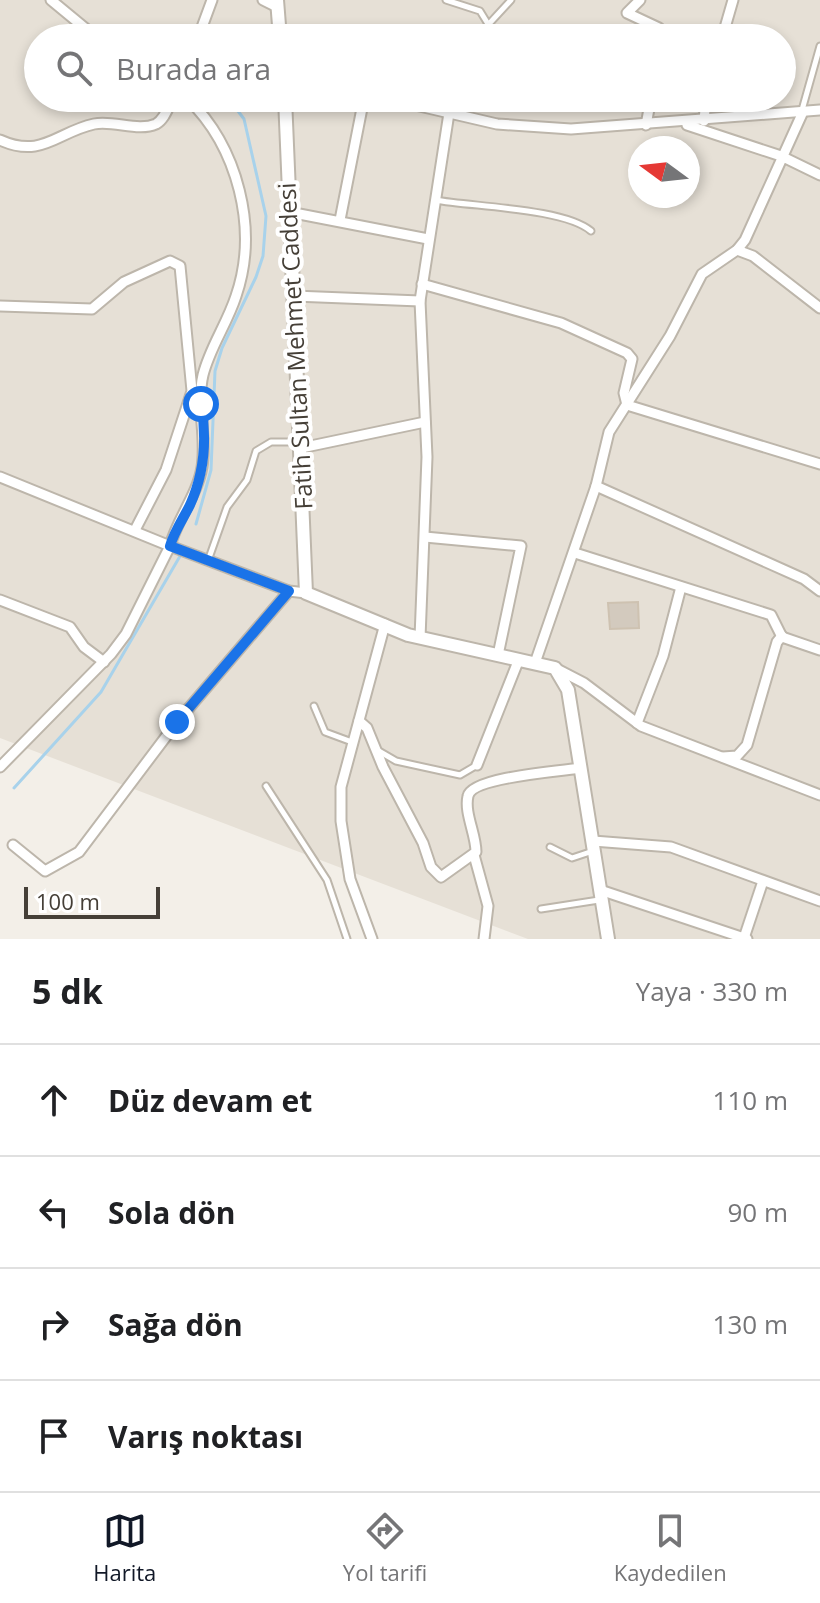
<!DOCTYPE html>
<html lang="tr">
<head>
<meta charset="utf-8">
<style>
	:root { --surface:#fff; --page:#f6f6f6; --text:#202124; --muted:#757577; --line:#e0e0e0; --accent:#111827 }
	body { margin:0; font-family:"Open Sans",sans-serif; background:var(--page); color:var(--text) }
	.compass { position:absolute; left:628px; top:136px; width:72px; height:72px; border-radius:50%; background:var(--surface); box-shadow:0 4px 12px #0003; rotate:285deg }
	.scale { position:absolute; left:24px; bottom:20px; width:136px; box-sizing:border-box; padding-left:8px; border:4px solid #453f37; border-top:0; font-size:22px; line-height:28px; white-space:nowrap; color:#453f37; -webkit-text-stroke:6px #fff; paint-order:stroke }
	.stop { position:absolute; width:24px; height:24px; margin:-18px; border:6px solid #1a73e8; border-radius:50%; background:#fff }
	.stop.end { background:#1a73e8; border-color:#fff; box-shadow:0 2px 8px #0008 }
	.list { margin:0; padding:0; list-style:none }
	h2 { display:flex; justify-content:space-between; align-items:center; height:104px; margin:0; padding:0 32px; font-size:34px }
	h2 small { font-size:26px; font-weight:400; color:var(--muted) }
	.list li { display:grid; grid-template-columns:52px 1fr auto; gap:24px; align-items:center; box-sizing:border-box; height:112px; padding:0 32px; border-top:2px solid var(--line) }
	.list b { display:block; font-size:30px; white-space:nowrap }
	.list em { font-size:26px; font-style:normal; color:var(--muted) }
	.icon { flex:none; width:44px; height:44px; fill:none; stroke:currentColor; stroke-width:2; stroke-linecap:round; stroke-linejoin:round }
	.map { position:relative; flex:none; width:820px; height:939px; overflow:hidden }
	.search { position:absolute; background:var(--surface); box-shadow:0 4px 12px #0003; left:24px; right:24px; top:24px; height:88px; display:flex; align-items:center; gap:20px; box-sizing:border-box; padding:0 28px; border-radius:44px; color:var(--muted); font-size:30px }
	.sheet { height:552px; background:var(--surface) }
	nav { display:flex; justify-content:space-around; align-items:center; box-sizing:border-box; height:112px; border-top:2px solid var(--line); background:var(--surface); font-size:22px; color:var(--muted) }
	nav a { display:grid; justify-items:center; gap:4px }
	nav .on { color:var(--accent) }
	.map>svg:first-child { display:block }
	.residential { fill:#e6e0d6; fill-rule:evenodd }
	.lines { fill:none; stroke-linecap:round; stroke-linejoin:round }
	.stream { stroke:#a8d2eb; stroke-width:3 }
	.building { fill:#d3cabe; stroke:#cec2b1; stroke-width:2 }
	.service-casing { stroke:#bdb6ab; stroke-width:9 }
	.minor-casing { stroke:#bdb6ab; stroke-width:13 }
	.tertiary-casing { stroke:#bdb6ab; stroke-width:16 }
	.service { stroke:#fff; stroke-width:5 }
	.minor { stroke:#fff; stroke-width:9 }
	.tertiary { stroke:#fff; stroke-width:12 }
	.route { stroke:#1a73e8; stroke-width:10 }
	.labels { text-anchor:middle; stroke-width:8; stroke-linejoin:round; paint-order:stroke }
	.street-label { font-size:24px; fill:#453f37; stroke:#fff }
</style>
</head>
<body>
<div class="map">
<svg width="820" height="939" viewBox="0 0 820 939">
	<rect width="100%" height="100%" fill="#f3efe8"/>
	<path class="residential" d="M 0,0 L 820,0 L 820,939 L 528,939 L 0,738 ZM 38,38 L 782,38 L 782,98 L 38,98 ZM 640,148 L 688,148 L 688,196 L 640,196 Z"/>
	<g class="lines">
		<g class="stream">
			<polyline points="196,524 211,470 215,371 222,348 256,277 263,256 266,216 244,119 228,98"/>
			<polyline points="14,788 101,692 183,551"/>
		</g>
	</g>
	<polygon class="building" points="638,602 639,628 610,629 608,603"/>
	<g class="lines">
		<defs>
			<g id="service">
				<polyline points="446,0 480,11 488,24"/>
				<polyline points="476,38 511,0"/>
				<polyline points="802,110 820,46"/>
				<path d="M 435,200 C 474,207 564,208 591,231"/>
				<polyline points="209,558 227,507 247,480 256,451 271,442 297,442"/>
				<polyline points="314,706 325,732 352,742"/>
				<polyline points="377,750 396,761 460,775 477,765"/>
				<polyline points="266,786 327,880 347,939"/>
				<polyline points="550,847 572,858 593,851"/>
				<polyline points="541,909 599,900"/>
			</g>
			<g id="minor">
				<polyline points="51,0 97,38"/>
				<polyline points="263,0 277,7"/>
				<polyline points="640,0 627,13 659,28 663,38"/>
				<polyline points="660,30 698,38"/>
				<polyline points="198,38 212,0"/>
				<polyline points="722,38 733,0"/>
				<polyline points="246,98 262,98"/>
				<polyline points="385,98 497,124 571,129 820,110"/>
				<polyline points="704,121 706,98"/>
				<polyline points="646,125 651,98"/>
				<polyline points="687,125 781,156 820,175"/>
				<path d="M 0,140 C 42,159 57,132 94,124 C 114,120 138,132 156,124 C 165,119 168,107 173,98"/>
				<polyline points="289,212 428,239"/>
				<polyline points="340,220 364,98"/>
				<polyline points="737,250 753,256 820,308"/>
				<polyline points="422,284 561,323 627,353 632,359 624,393 627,405 820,464"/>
				<polyline points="294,296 420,301"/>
				<polyline points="0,306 92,309 124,282 170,261 180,266 192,391 166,470 135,530"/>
				<polyline points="301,448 425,422"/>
				<path d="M 0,477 L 170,546 C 177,519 197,496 202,467 C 207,436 196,405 203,375 C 210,347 227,324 236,296 C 259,229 238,147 187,98"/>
				<polyline points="596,486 804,579 820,591"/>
				<polyline points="425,537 521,546 498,655"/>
				<polyline points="575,553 771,615 782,637 820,650"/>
				<polyline points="0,600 70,627 84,647 104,662"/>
				<polyline points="420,638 427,457 420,301 449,113"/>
				<polyline points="535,663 596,486 609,432 670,336 702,274 737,250 745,240 802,114"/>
				<polyline points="555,668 584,683 641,726 820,795"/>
				<path d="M 359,721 L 367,728 L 383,767 L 423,843 L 431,867 L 441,877 L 476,852 C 476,834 464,813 468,796 C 472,777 562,771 581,768"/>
				<polyline points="637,723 663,656 681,587"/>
				<polyline points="723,757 737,756 747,745 777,642 782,636"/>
				<polyline points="477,765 519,659"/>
				<polyline points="0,767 111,654 126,634 170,546 289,591 306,593"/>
				<polyline points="593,841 671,847 820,901"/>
				<polyline points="13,845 45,871 79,852 177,722 289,591"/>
				<polyline points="474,855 488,906 484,939"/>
				<polyline points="600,890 747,939"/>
				<polyline points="744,938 763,881"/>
				<polyline points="372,939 350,879 341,821 341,787 385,624"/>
			</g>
			<g id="tertiary">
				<polyline points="277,0 280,38"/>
				<polyline points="285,98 306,593 408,635 555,668 568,690 608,939"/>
			</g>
		</defs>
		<use href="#service" class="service-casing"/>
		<use href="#minor" class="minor-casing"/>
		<use href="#tertiary" class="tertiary-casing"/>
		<use href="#service" class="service"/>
		<use href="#minor" class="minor"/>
		<use href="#tertiary" class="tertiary"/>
	</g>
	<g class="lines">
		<path class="route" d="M 177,722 L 289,591 L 170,546 C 174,532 183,519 190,505 C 204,474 207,438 201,404"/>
	</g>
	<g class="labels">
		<g class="street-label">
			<text transform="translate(296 346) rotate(-93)" y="8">Fatih Sultan Mehmet Caddesi</text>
		</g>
	</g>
</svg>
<svg class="compass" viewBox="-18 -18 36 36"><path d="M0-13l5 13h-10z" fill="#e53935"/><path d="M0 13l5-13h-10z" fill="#757577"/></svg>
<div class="scale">100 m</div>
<div class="stop" style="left:201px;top:404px"></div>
<div class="stop end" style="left:177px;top:722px"></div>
<div class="search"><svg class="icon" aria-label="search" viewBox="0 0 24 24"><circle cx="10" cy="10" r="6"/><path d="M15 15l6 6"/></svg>Burada ara</div>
</div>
<section class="sheet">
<h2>5 dk<small>Yaya · 330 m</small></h2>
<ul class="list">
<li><svg class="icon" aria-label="ahead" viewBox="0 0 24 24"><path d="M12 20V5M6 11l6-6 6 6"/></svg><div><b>Düz devam et</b></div><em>110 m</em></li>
<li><svg class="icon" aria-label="left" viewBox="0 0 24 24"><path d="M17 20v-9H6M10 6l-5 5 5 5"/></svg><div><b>Sola dön</b></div><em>90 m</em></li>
<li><svg class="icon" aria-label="right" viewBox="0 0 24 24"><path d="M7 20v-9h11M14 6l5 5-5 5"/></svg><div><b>Sağa dön</b></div><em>130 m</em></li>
<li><svg class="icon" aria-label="arrive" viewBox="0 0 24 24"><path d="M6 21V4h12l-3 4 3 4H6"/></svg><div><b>Varış noktası</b></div></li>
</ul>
</section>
<nav>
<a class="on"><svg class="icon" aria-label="map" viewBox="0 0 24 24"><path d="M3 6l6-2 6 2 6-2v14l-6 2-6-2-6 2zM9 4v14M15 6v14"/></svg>Harita</a>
<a><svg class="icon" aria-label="directions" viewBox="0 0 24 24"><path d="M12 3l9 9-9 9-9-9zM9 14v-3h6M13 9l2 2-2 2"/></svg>Yol tarifi</a>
<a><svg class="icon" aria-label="saved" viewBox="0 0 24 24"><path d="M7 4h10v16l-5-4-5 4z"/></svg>Kaydedilen</a>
</nav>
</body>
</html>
